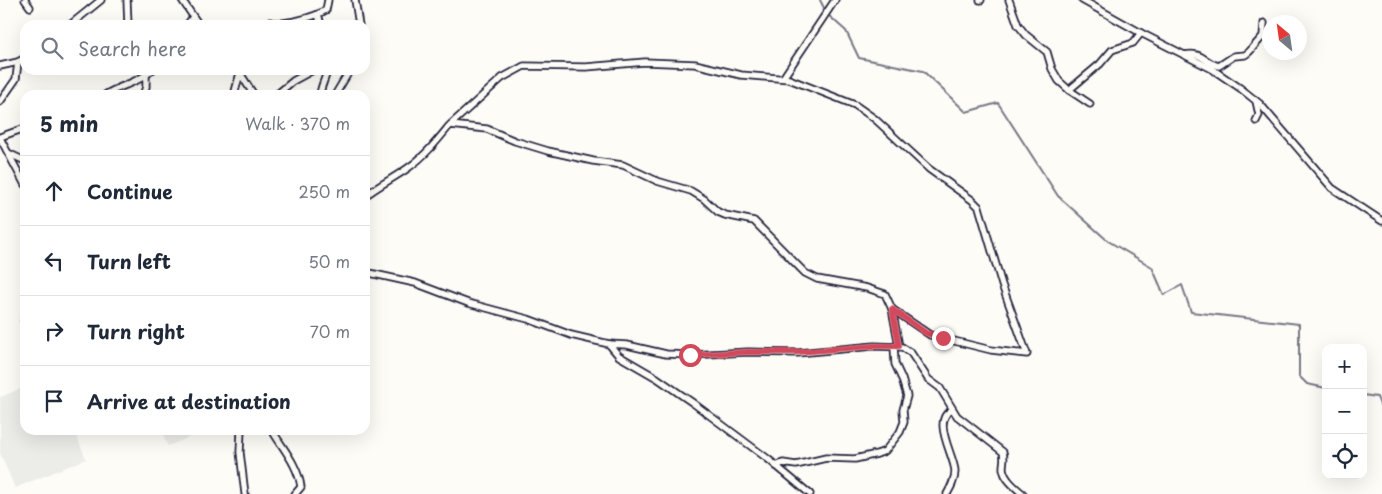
<!DOCTYPE html>
<html lang="en">
<head>
<meta charset="utf-8">
<style>
	:root { --surface:#fff; --page:#f6f6f7; --text:#1f2937; --muted:#747a83; --line:#e0e1e3 }
	body { margin:0; font-family:"Playpen Sans",sans-serif; background:var(--page); color:var(--text) }
	.controls { position:absolute; right:15px; bottom:15px; display:grid; overflow:hidden; border-radius:10px; box-shadow:0 5px 20px #0002 }
	.controls button { width:45px; height:45px; display:grid; place-items:center; padding:0; border:0; border-bottom:1px solid var(--line); background:var(--surface); color:var(--text); font:25px sans-serif }
	.compass { position:absolute; left:1262px; top:15px; width:45px; height:45px; border-radius:50%; background:var(--surface); box-shadow:0 5px 20px #0002; rotate:331deg }
	.stop { position:absolute; width:15px; height:15px; margin:-11px; border:4px solid #d1495b; border-radius:50%; background:#fff }
	.stop.end { background:#d1495b; border-color:#fff; box-shadow:0 1px 5px #0008 }
	.list { margin:0; padding:0; list-style:none }
	h2 { display:flex; justify-content:space-between; align-items:center; height:65px; margin:0; padding:0 20px; font-size:21px }
	h2 small { font-size:16px; font-weight:400; color:var(--muted) }
	.list li { display:grid; grid-template-columns:32px 1fr auto; gap:15px; align-items:center; box-sizing:border-box; height:70px; padding:0 20px; border-top:1px solid var(--line) }
	.list b { display:block; font-size:19px; white-space:nowrap }
	.list em { font-size:16px; font-style:normal; color:var(--muted) }
	.icon { flex:none; width:28px; height:28px; fill:none; stroke:currentColor; stroke-width:2; stroke-linecap:round; stroke-linejoin:round }
	.map { position:relative; flex:none; width:1382px; height:494px; overflow:hidden }
	.search { position:absolute; background:var(--surface); box-shadow:0 5px 20px #0002; left:20px; top:20px; width:350px; height:55px; display:flex; align-items:center; gap:12px; box-sizing:border-box; padding:0 18px; border-radius:15px; color:var(--muted); font-size:19px }
	.panel { position:absolute; background:var(--surface); box-shadow:0 5px 20px #0002; left:20px; top:90px; width:350px; height:345px; border-radius:15px }
	.map>svg:first-child { display:block }
	.built { fill:#ecece9 }
	.lines { fill:none; stroke-linecap:round; stroke-linejoin:round }
	.stream { stroke:#787885; stroke-width:2 }
	.minor-casing { stroke:#22223b; stroke-width:9 }
	.minor { stroke:#fdfcf7; stroke-width:5.5 }
	.route { stroke:#d1495b; stroke-width:6 }
</style>
</head>
<body>
<div class="map">
<svg width="1382" height="494" viewBox="0 0 1382 494">
	<rect width="100%" height="100%" fill="#fdfcf7"/>
	<filter id="ink" filterUnits="userSpaceOnUse"><feTurbulence type="fractalNoise" baseFrequency=".02" numOctaves="2"/><feDisplacementMap in="SourceGraphic" scale="10" xChannelSelector="R" yChannelSelector="G"/><feConvolveMatrix kernelMatrix="1 2 1 2 8 2 1 2 1" color-interpolation-filters="sRGB"/></filter>
	<g filter="url(#ink)">
		<g class="built">
			<polygon points="25,387 25,430 74,430 86,459 15,488 0,453 0,397"/>
			<polygon points="161,430 207,430 168,446"/>
		</g>
		<g class="lines">
			<g class="stream">
				<polyline points="820,0 827,14 846,31 859,58 923,71 966,112 998,103 1058,196 1108,241 1152,267 1164,295 1182,285 1191,312 1299,324 1299,376 1307,384 1326,388"/>
				<polyline points="1363,395 1377,397 1382,410"/>
			</g>
			<defs>
				<g id="minor">
					<polyline points="25,0 30,7"/>
					<polyline points="127,0 128,25"/>
					<polyline points="182,0 199,25"/>
					<polyline points="355,0 359,25"/>
					<polyline points="980,0 981,0"/>
					<polyline points="1009,0 1018,25 1026,35 1047,52 1052,69 1059,81 1069,90 1090,104"/>
					<polyline points="1082,0 1141,33 1212,69 1240,88 1260,104 1332,188 1382,221"/>
					<polyline points="318,14 321,25"/>
					<polyline points="70,25 101,0"/>
					<polyline points="187,25 193,17"/>
					<path d="M 268,25 L 270,22 C 283,26 315,17 326,10 L 328,0"/>
					<path d="M 1184,55 C 1203,51 1204,63 1219,66 L 1234,56 L 1245,55 L 1249,52 L 1263,36 L 1264,23"/>
					<polyline points="0,66 18,62 25,58"/>
					<polyline points="238,70 254,95"/>
					<polyline points="783,78 835,0"/>
					<polyline points="1069,90 1100,64 1112,50 1133,43 1141,33"/>
					<path d="M 105,95 C 120,85 139,83 152,70"/>
					<polyline points="143,95 146,87 146,75"/>
					<polyline points="234,95 240,73"/>
					<polyline points="276,95 293,81 313,70"/>
					<path d="M 320,95 C 321,84 326,79 327,70"/>
					<polyline points="335,95 350,70"/>
					<polyline points="1256,101 1259,115 1256,121"/>
					<polyline points="0,102 16,79 18,62"/>
					<polyline points="0,137 25,128"/>
					<polyline points="0,138 25,185"/>
					<polyline points="8,153 25,161"/>
					<path d="M 365,196 C 379,185 394,178 408,168 C 425,156 437,141 450,125 L 487,129 L 515,141 L 548,151 L 593,161 L 623,165 L 657,181 L 691,191 L 704,199 L 718,212 L 725,215 L 754,221 L 805,273 L 817,279 L 867,288 L 885,294 L 892,309 L 930,335 L 991,350 L 1027,354 L 1002,285 L 979,207 L 972,200 L 929,169 L 875,119 L 855,105 L 789,79 L 741,75 L 695,64 L 645,62 L 586,67 L 524,66 L 502,78 L 450,125"/>
					<polyline points="365,272 415,283 468,303 528,319 571,335 609,344 619,356 657,378 693,403 768,459 810,494"/>
					<polyline points="892,309 899,346"/>
					<polyline points="24,321 25,321"/>
					<path d="M 609,344 L 627,345 L 666,354 L 690,355 L 748,352 L 798,353 L 874,346 L 902,347 L 911,353 L 928,379 L 940,388 L 957,416 L 1003,452 C 1005,458 1003,462 1003,468 C 1004,479 1016,488 1023,494"/>
					<polyline points="241,430 240,452 245,494"/>
					<path d="M 272,430 C 283,449 298,465 301,487 L 295,494"/>
					<polyline points="776,466 783,463 796,465 826,458 855,459 877,454 885,451 900,432 904,422 903,410 907,396 902,379 895,364 894,346"/>
					<path d="M 947,494 C 951,487 955,480 955,471 C 954,455 930,418 953,410"/>
				</g>
			</defs>
			<use href="#minor" class="minor-casing"/>
			<use href="#minor" class="minor"/>
		</g>
	</g>
	<g class="lines" filter="url(#ink)">
		<polyline class="route" points="690,355 748,352 798,352 874,346 899,346 892,309 926,333 943,338"/>
	</g>
</svg>
<div class="controls">
<button>+</button>
<button>−</button>
<button><svg class="icon" aria-label="locate" viewBox="0 0 24 24"><circle cx="12" cy="12" r="6"/><path d="M12 2v4M12 18v4M2 12h4M18 12h4"/></svg></button>
</div>
<svg class="compass" viewBox="-18 -18 36 36"><path d="M0-13l5 13h-10z" fill="#e53935"/><path d="M0 13l5-13h-10z" fill="#747a83"/></svg>
<div class="stop" style="left:690px;top:355px"></div>
<div class="stop end" style="left:943px;top:338px"></div>
<div class="search"><svg class="icon" aria-label="search" viewBox="0 0 24 24"><circle cx="10" cy="10" r="6"/><path d="M15 15l6 6"/></svg>Search here</div>
<section class="panel">
<h2>5 min<small>Walk · 370 m</small></h2>
<ul class="list">
<li><svg class="icon" aria-label="ahead" viewBox="0 0 24 24"><path d="M12 20V5M6 11l6-6 6 6"/></svg><div><b>Continue</b></div><em>250 m</em></li>
<li><svg class="icon" aria-label="left" viewBox="0 0 24 24"><path d="M17 20v-9H6M10 6l-5 5 5 5"/></svg><div><b>Turn left</b></div><em>50 m</em></li>
<li><svg class="icon" aria-label="right" viewBox="0 0 24 24"><path d="M7 20v-9h11M14 6l5 5-5 5"/></svg><div><b>Turn right</b></div><em>70 m</em></li>
<li><svg class="icon" aria-label="arrive" viewBox="0 0 24 24"><path d="M6 21V4h12l-3 4 3 4H6"/></svg><div><b>Arrive at destination</b></div></li>
</ul>
</section>
</div>
</body>
</html>
